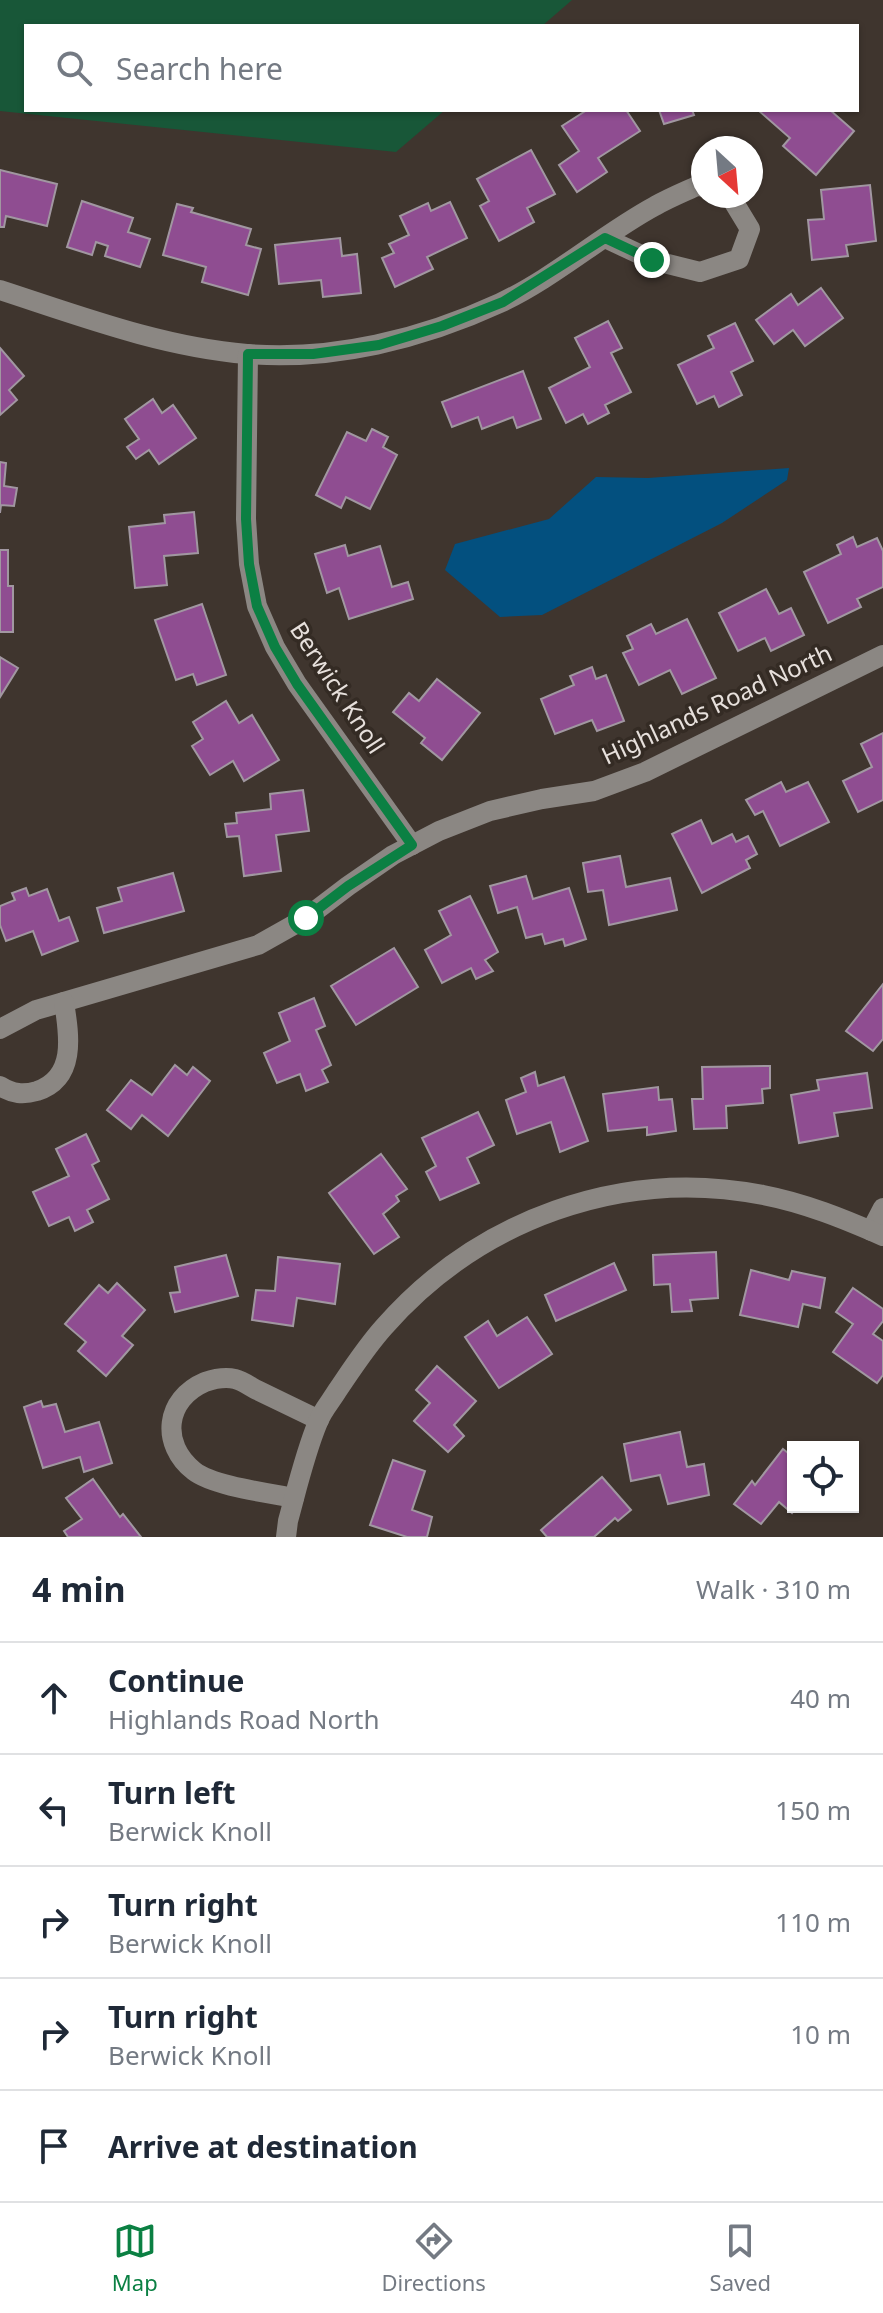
<!DOCTYPE html>
<html lang="en">
<head>
<meta charset="utf-8">
<style>
	:root { --surface:#fff; --page:#f6f6f7; --text:#1f2937; --muted:#747a83; --line:#e0e1e3; --accent:#0b8043 }
	body { margin:0; font-family:"Noto Sans",sans-serif; background:var(--page); color:var(--text) }
	.controls { position:absolute; right:24px; bottom:24px; display:grid; overflow:hidden; border-radius:0px; box-shadow:0 2px 6px #0004 }
	.controls button { width:72px; height:72px; display:grid; place-items:center; padding:0; border:0; border-bottom:2px solid var(--line); background:var(--surface); color:var(--text); font:40px sans-serif }
	.compass { position:absolute; left:691px; top:136px; width:72px; height:72px; border-radius:50%; background:var(--surface); box-shadow:0 2px 6px #0004; rotate:154deg }
	.stop { position:absolute; width:24px; height:24px; margin:-18px; border:6px solid #0b8043; border-radius:50%; background:#fff }
	.stop.end { background:#0b8043; border-color:#fff; box-shadow:0 2px 8px #0008 }
	.list { margin:0; padding:0; list-style:none }
	h2 { display:flex; justify-content:space-between; align-items:center; height:104px; margin:0; padding:0 32px; font-size:34px }
	h2 small { font-size:26px; font-weight:400; color:var(--muted) }
	.list li { display:grid; grid-template-columns:52px 1fr auto; gap:24px; align-items:center; box-sizing:border-box; height:112px; padding:0 32px; border-top:2px solid var(--line) }
	.list b { display:block; font-size:30px; white-space:nowrap }
	.list p { margin:0; font-size:26px; white-space:nowrap; color:var(--muted) }
	.list em { font-size:26px; font-style:normal; color:var(--muted) }
	.icon { flex:none; width:44px; height:44px; fill:none; stroke:currentColor; stroke-width:2; stroke-linecap:round; stroke-linejoin:round }
	.map { position:relative; flex:none; width:883px; height:1537px; overflow:hidden }
	.search { position:absolute; background:var(--surface); box-shadow:0 2px 6px #0004; left:24px; right:24px; top:24px; height:88px; display:flex; align-items:center; gap:20px; box-sizing:border-box; padding:0 28px; border-radius:0px; color:var(--muted); font-size:30px }
	.sheet { height:664px; background:var(--surface) }
	nav { display:flex; justify-content:space-around; align-items:center; box-sizing:border-box; height:112px; border-top:2px solid var(--line); background:var(--surface); font-size:22px; color:var(--muted) }
	nav a { display:grid; justify-items:center; gap:4px }
	nav .on { color:var(--accent) }
	.map>svg:first-child { display:block }
	.green { fill:#185738 }
	.water { fill:#03507f }
	.building { fill:#8f4d91; stroke:#a197a1; stroke-width:2 }
	.lines { fill:none; stroke-linecap:round; stroke-linejoin:round }
	.minor { stroke:#8b8783; stroke-width:20 }
	.route { stroke:#0b8043; stroke-width:10 }
	.labels { text-anchor:middle; stroke-width:7; stroke-linejoin:round; paint-order:stroke }
	.street-label { font-size:24px; fill:#e7e0dc; stroke:#342b24 }
</style>
</head>
<body>
<div class="map">
<svg width="883" height="1537" viewBox="0 0 883 1537">
	<rect width="100%" height="100%" fill="#3f352e"/>
	<polygon class="green" points="0,0 572,0 542,26 26,26 26,110 445,110 396,152 0,111"/>
	<polygon class="water" points="789,468 787,480 722,523 542,615 500,617 445,570 455,544 549,519 596,477 648,478"/>
	<g class="building">
		<polygon points="587,110 626,110 640,131 598,158 607,172 577,192 559,165 579,151 562,126"/>
		<polygon points="659,110 692,110 694,115 664,124"/>
		<polygon points="758,110 830,110 854,131 816,175 783,146 790,138"/>
		<polygon points="531,150 555,194 527,208 534,222 499,241 480,206 489,201 477,179"/>
		<polygon points="0,170 57,184 47,226 6,216 4,227 0,227"/>
		<polygon points="870,185 876,241 846,245 848,256 812,260 808,220 824,219 821,190"/>
		<polygon points="82,201 133,218 128,232 150,239 140,267 105,256 108,246 96,242 92,255 67,247"/>
		<polygon points="450,202 467,238 427,257 433,269 395,287 382,258 394,253 389,244 409,235 400,216 428,203 431,211"/>
		<polygon points="177,204 193,208 191,212 251,229 246,245 261,249 248,295 202,282 206,267 163,255"/>
		<polygon points="340,238 342,256 357,254 361,293 323,297 321,280 279,284 275,245"/>
		<polygon points="821,288 843,318 805,346 793,330 774,344 756,320 791,294 798,305"/>
		<polygon points="608,321 622,348 611,353 631,392 605,405 609,413 588,424 583,414 566,423 549,388 590,367 575,338"/>
		<polygon points="735,323 753,361 731,372 742,395 719,407 714,396 697,404 678,365 714,348 708,336"/>
		<polygon points="0,348 24,376 9,390 17,400 0,415"/>
		<polygon points="523,371 541,419 517,428 513,417 482,429 478,417 452,427 442,402"/>
		<polygon points="153,399 162,413 173,405 196,438 159,464 149,450 136,459 127,447 139,439 125,419"/>
		<polygon points="372,429 388,437 383,447 397,455 370,509 346,497 341,508 316,495 347,432 366,441"/>
		<polygon points="0,462 6,463 4,486 17,488 14,506 1,505 0,513"/>
		<polygon points="194,512 198,553 164,556 167,585 135,588 129,527 165,523 164,515"/>
		<polygon points="853,537 857,547 877,538 883,551 883,587 857,599 861,607 828,623 804,572 841,554 837,545"/>
		<polygon points="345,545 348,556 380,546 392,587 408,582 413,599 349,619 339,588 327,593 315,554"/>
		<polygon points="0,550 8,550 8,586 13,586 13,632 0,632"/>
		<polygon points="766,589 779,614 791,608 804,635 771,651 765,638 738,651 719,613"/>
		<polygon points="202,604 226,675 197,685 193,674 176,680 155,620"/>
		<polygon points="687,619 716,678 682,694 670,670 639,685 623,653 633,649 627,636 651,624 656,634"/>
		<polygon points="0,657 18,668 0,697"/>
		<polygon points="592,667 596,679 606,675 624,721 597,731 592,720 555,734 541,699 574,685 570,676"/>
		<polygon points="437,679 480,713 442,760 421,743 425,738 393,712 409,693 419,701"/>
		<polygon points="226,701 239,723 252,715 279,760 244,781 233,761 210,775 192,746 203,739 193,722"/>
		<polygon points="883,733 883,800 858,812 843,781 872,767 861,744"/>
		<polygon points="781,782 786,792 808,782 829,822 780,846 763,811 755,815 746,800"/>
		<polygon points="303,790 309,831 276,835 281,871 244,876 239,836 227,837 225,824 237,823 236,813 271,809 270,794"/>
		<polygon points="701,820 712,844 732,834 736,842 748,836 757,854 746,860 750,868 702,893 672,834"/>
		<polygon points="620,856 626,887 670,878 677,910 609,925 603,890 588,892 583,863"/>
		<polygon points="173,873 184,911 104,933 97,908 122,901 118,888"/>
		<polygon points="526,876 533,899 569,888 586,939 565,946 563,939 545,944 542,934 526,938 517,907 498,913 490,886"/>
		<polygon points="26,888 29,896 47,889 59,921 69,917 78,941 42,955 33,931 6,941 0,925 0,906 15,900 12,893"/>
		<polygon points="470,896 498,952 485,960 493,971 476,979 471,968 442,983 425,950 451,935 439,911"/>
		<polygon points="394,948 418,987 356,1025 331,986"/>
		<polygon points="883,984 883,1039 873,1051 846,1031"/>
		<polygon points="314,998 325,1026 316,1030 331,1065 322,1070 328,1082 306,1091 300,1074 277,1083 264,1053 290,1041 279,1013"/>
		<polygon points="175,1065 187,1075 193,1067 210,1081 168,1136 142,1115 131,1129 107,1110 131,1080 152,1095"/>
		<polygon points="770,1066 770,1088 762,1089 763,1103 726,1106 727,1128 694,1129 692,1099 703,1099 702,1067"/>
		<polygon points="535,1072 538,1086 564,1077 588,1141 560,1152 551,1122 517,1134 506,1100 526,1092 521,1078"/>
		<polygon points="867,1073 872,1108 834,1113 838,1136 799,1143 791,1095 819,1090 817,1080"/>
		<polygon points="658,1087 659,1100 672,1099 676,1131 647,1135 647,1127 608,1131 603,1094"/>
		<polygon points="478,1112 494,1145 467,1158 479,1183 440,1200 426,1172 436,1166 422,1138"/>
		<polygon points="86,1134 99,1161 92,1165 109,1199 87,1210 93,1222 75,1231 69,1217 49,1226 33,1192 69,1176 56,1149"/>
		<polygon points="381,1154 407,1189 396,1196 399,1201 383,1214 399,1237 374,1254 329,1193"/>
		<polygon points="716,1252 718,1298 690,1300 692,1311 672,1312 670,1284 654,1285 653,1255"/>
		<polygon points="226,1255 238,1296 175,1312 170,1293 180,1292 175,1267"/>
		<polygon points="278,1257 340,1264 335,1304 297,1298 293,1326 252,1320 256,1290 275,1291"/>
		<polygon points="614,1263 626,1290 556,1321 545,1295"/>
		<polygon points="751,1270 789,1280 792,1271 825,1278 820,1308 803,1304 798,1327 740,1315"/>
		<polygon points="117,1283 145,1310 122,1336 133,1345 106,1376 78,1351 86,1342 65,1324 99,1285 108,1293"/>
		<polygon points="853,1288 883,1309 883,1321 873,1334 883,1341 883,1375 877,1383 833,1352 853,1324 836,1312"/>
		<polygon points="527,1317 552,1354 499,1388 465,1337 488,1321 497,1336"/>
		<polygon points="437,1366 476,1401 454,1425 464,1436 448,1452 414,1421 430,1403 416,1390"/>
		<polygon points="41,1401 43,1407 56,1404 65,1432 99,1422 112,1463 84,1472 80,1457 43,1468 24,1407"/>
		<polygon points="680,1432 687,1467 704,1464 709,1495 668,1504 660,1475 631,1481 624,1444"/>
		<polygon points="783,1449 793,1457 793,1507 797,1507 792,1513 779,1502 761,1524 734,1504 752,1481 755,1485"/>
		<polygon points="393,1460 425,1471 412,1510 432,1517 427,1537 407,1537 370,1525"/>
		<polygon points="602,1477 631,1510 618,1521 615,1518 594,1537 547,1537 541,1530"/>
		<polygon points="93,1479 120,1517 123,1514 141,1537 68,1537 64,1531 82,1519 66,1498"/>
	</g>
	<g class="lines">
		<g class="minor">
			<polyline points="605,238 652,260 700,272 739,259 750,229 730,196"/>
			<path d="M 0,290 C 80,316 162,347 247,354 C 333,361 422,339 500,303 C 554,278 603,234 655,206 C 669,198 684,192 699,185 L 703,187"/>
			<polyline points="248,354 246,519 249,564 257,606 275,647 297,684 412,845"/>
			<polyline points="0,1029 36,1010 258,945 306,918 348,886 393,855 439,831 490,811 542,799 594,791 645,772 883,655"/>
			<path d="M 0,1086 C 13,1094 23,1095 37,1091 C 77,1078 69,1034 64,1002"/>
			<polyline points="871,1231 883,1208"/>
			<path d="M 294,1498 C 269,1493 213,1486 194,1471 C 160,1444 165,1399 205,1382 C 214,1379 226,1377 235,1379 C 243,1381 251,1387 257,1390 C 278,1400 298,1410 319,1420"/>
			<path d="M 286,1537 L 288,1521 C 297,1488 305,1453 318,1422 C 322,1411 331,1401 337,1391 C 352,1369 366,1347 384,1327 C 478,1220 621,1167 763,1195 C 805,1203 844,1219 883,1236"/>
		</g>
	</g>
	<g class="lines">
		<polyline class="route" points="306,918 348,886 412,845 297,684 275,647 257,606 249,564 246,519 248,354 313,354 379,345 442,326 503,302 605,238 652,260"/>
	</g>
	<g class="labels">
		<g class="street-label">
			<text transform="translate(337 688) rotate(57)" y="8">Berwick Knoll</text>
			<text transform="translate(717 705) rotate(-25)" y="8">Highlands Road North</text>
		</g>
	</g>
</svg>
<div class="controls">
<button><svg class="icon" aria-label="locate" viewBox="0 0 24 24"><circle cx="12" cy="12" r="6"/><path d="M12 2v4M12 18v4M2 12h4M18 12h4"/></svg></button>
</div>
<svg class="compass" viewBox="-18 -18 36 36"><path d="M0-13l5 13h-10z" fill="#e53935"/><path d="M0 13l5-13h-10z" fill="#747a83"/></svg>
<div class="stop" style="left:306px;top:918px"></div>
<div class="stop end" style="left:652px;top:260px"></div>
<div class="search"><svg class="icon" aria-label="search" viewBox="0 0 24 24"><circle cx="10" cy="10" r="6"/><path d="M15 15l6 6"/></svg>Search here</div>
</div>
<section class="sheet">
<h2>4 min<small>Walk · 310 m</small></h2>
<ul class="list">
<li><svg class="icon" aria-label="ahead" viewBox="0 0 24 24"><path d="M12 20V5M6 11l6-6 6 6"/></svg><div><b>Continue</b><p>Highlands Road North</p></div><em>40 m</em></li>
<li><svg class="icon" aria-label="left" viewBox="0 0 24 24"><path d="M17 20v-9H6M10 6l-5 5 5 5"/></svg><div><b>Turn left</b><p>Berwick Knoll</p></div><em>150 m</em></li>
<li><svg class="icon" aria-label="right" viewBox="0 0 24 24"><path d="M7 20v-9h11M14 6l5 5-5 5"/></svg><div><b>Turn right</b><p>Berwick Knoll</p></div><em>110 m</em></li>
<li><svg class="icon" aria-label="right" viewBox="0 0 24 24"><path d="M7 20v-9h11M14 6l5 5-5 5"/></svg><div><b>Turn right</b><p>Berwick Knoll</p></div><em>10 m</em></li>
<li><svg class="icon" aria-label="arrive" viewBox="0 0 24 24"><path d="M6 21V4h12l-3 4 3 4H6"/></svg><div><b>Arrive at destination</b></div></li>
</ul>
</section>
<nav>
<a class="on"><svg class="icon" aria-label="map" viewBox="0 0 24 24"><path d="M3 6l6-2 6 2 6-2v14l-6 2-6-2-6 2zM9 4v14M15 6v14"/></svg>Map</a>
<a><svg class="icon" aria-label="directions" viewBox="0 0 24 24"><path d="M12 3l9 9-9 9-9-9zM9 14v-3h6M13 9l2 2-2 2"/></svg>Directions</a>
<a><svg class="icon" aria-label="saved" viewBox="0 0 24 24"><path d="M7 4h10v16l-5-4-5 4z"/></svg>Saved</a>
</nav>
</body>
</html>
